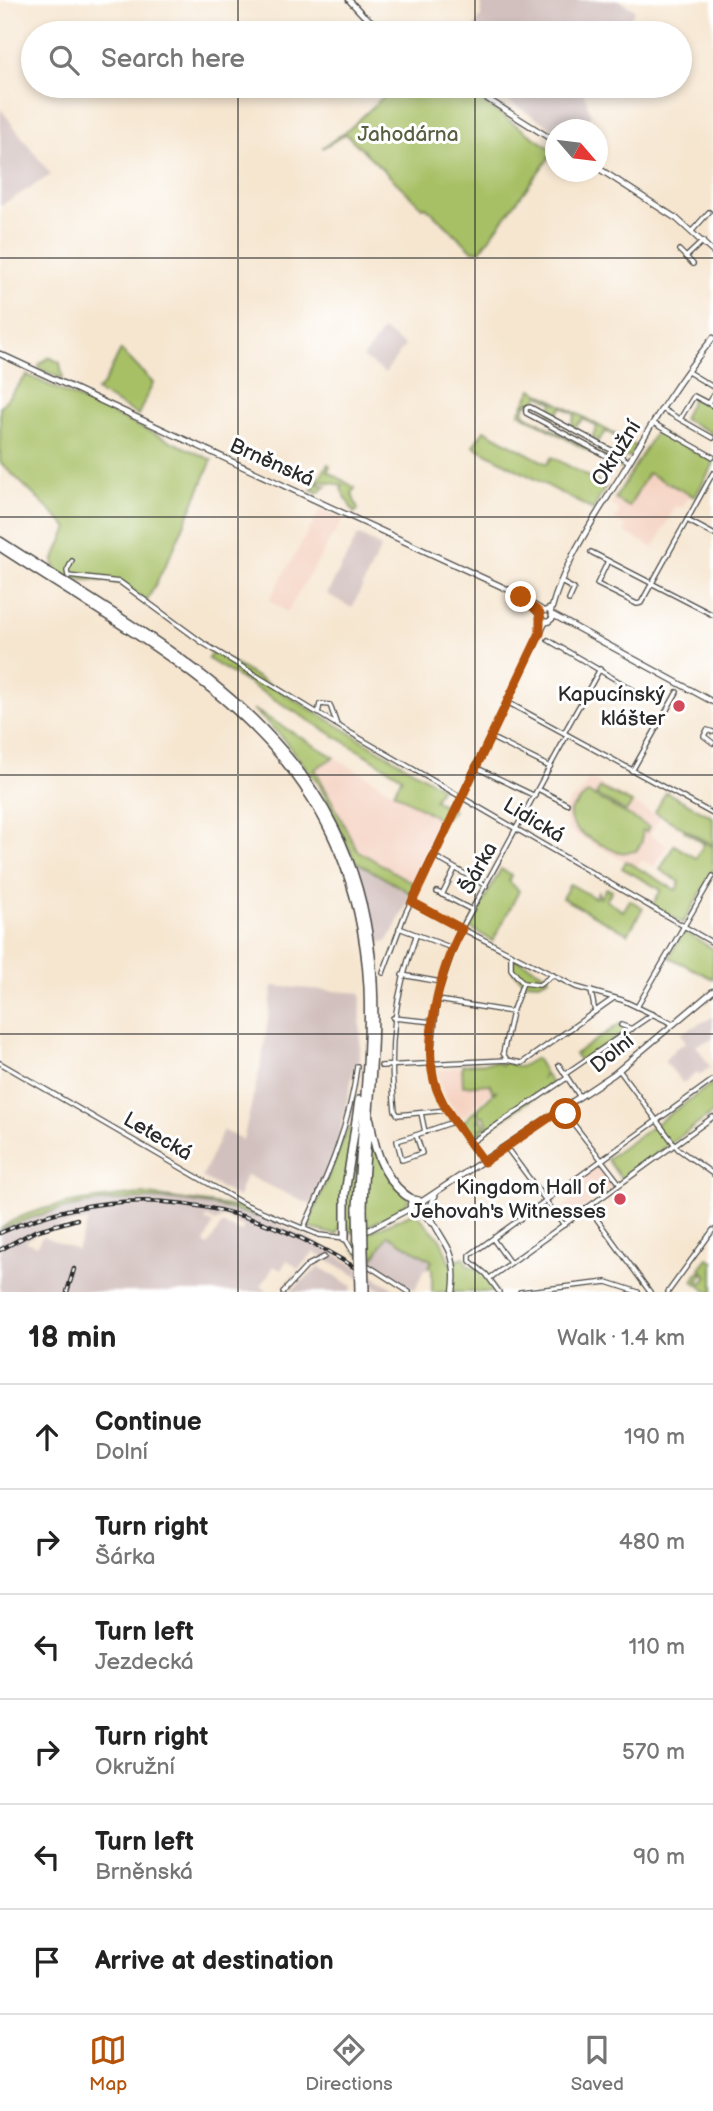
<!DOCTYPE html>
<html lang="en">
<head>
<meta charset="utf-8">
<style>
	:root { --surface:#fff; --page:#f2f2f2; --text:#222; --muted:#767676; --line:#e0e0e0; --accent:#b45309 }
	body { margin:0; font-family:"Balsamiq Sans",sans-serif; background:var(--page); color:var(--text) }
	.compass { position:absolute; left:545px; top:119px; width:63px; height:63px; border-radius:50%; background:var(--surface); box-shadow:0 4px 10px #0003; rotate:118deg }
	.stop { position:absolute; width:21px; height:21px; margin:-16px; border:5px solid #b45309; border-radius:50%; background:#fff }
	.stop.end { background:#b45309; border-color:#fff; box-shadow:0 2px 7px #0008 }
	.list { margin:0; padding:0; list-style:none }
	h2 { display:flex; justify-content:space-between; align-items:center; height:91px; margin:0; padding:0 28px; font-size:30px }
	h2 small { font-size:23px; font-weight:400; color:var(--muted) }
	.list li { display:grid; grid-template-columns:46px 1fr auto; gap:21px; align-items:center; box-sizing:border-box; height:105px; padding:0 28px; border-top:2px solid var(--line) }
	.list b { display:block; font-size:26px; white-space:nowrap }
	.list p { margin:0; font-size:23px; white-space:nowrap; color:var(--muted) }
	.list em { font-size:23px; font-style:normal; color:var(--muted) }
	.icon { flex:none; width:38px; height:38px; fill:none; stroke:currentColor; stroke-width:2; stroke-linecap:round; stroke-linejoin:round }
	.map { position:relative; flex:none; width:713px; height:1292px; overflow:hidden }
	.search { position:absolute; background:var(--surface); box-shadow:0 4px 10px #0003; left:21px; right:21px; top:21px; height:77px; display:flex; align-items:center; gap:18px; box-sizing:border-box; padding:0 24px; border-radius:38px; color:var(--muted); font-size:26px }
	.sheet { height:721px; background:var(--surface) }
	nav { display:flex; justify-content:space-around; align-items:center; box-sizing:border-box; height:98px; border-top:2px solid var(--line); background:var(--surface); font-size:19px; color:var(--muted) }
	nav a { display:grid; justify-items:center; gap:4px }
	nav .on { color:var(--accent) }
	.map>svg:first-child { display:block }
	.built { fill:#f5d3c2 }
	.industrial { fill:#d1c0bd; fill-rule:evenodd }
	.green { fill:#a7c065; stroke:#697648; stroke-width:2 }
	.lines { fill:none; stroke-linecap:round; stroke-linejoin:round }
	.minor-casing { stroke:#494744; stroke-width:6 }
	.tertiary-casing { stroke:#494744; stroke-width:7 }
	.secondary-casing { stroke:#494744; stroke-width:7 }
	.motorway-casing { stroke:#494744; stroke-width:10 }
	.minor { stroke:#fff; stroke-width:3.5 }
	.tertiary { stroke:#fff; stroke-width:4.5 }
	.secondary { stroke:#fff; stroke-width:4.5 }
	.motorway { stroke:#fff; stroke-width:7 }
	.rail-casing { stroke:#2b2b2b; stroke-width:4.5 }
	.rail { stroke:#fff; stroke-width:2; stroke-dasharray:5; stroke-linecap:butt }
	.motorway-bridge-casing { stroke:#494744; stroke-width:10; stroke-linecap:butt }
	.motorway-bridge { stroke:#fff; stroke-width:7 }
	.route { stroke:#b45309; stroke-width:9 }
	.grid { fill:none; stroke:#2b2b2b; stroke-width:2; stroke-opacity:0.55 }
	.poi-dot { fill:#d1495b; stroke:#fff; stroke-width:2.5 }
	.labels { text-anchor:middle; stroke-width:6; stroke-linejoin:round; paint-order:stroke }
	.park-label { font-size:21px; fill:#565f3f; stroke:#fff }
	.street-label { font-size:21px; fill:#2b2b2b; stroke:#fff }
	.poi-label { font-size:21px; fill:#2b2b2b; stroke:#fff; text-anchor:end }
</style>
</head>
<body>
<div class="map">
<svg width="713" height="1292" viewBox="0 0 713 1292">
	<rect width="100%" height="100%" fill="#fff"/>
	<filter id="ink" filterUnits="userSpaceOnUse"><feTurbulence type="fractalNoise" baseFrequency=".0143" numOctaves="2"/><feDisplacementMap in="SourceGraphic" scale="14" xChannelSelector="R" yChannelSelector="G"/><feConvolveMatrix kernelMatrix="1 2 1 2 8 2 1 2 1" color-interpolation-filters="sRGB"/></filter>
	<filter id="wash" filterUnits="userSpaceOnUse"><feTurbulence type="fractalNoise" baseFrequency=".00686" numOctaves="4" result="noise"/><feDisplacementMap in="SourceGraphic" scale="28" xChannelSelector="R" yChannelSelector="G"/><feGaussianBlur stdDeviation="1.57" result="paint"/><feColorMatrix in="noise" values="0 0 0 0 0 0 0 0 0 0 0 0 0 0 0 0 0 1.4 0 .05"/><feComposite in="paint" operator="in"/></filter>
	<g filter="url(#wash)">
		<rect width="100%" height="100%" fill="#f6e6d0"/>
		<g class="built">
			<polygon points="656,431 713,461 713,465 695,497 690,494 682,508 676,505 654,548 624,532 627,527 615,520 620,510 611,505"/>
			<polygon points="321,509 343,519 287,612 269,600"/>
			<polygon points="334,757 442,821 444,824 417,890 414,884 357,850 315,768"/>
			<polygon points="589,778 653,814 655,812 661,815 650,835 667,845 654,867 642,860 636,868 568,830 565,808 572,798 577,798"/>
			<polygon points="462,1067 463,1086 492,1084 492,1092 460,1119 441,1089 437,1070"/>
			<polygon points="601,1164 616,1184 565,1220 559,1212 575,1197 568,1187"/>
		</g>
		<g class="industrial">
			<polygon points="482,0 619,0 635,10 621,33 470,33 481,16"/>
			<polygon points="484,86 588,86 584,93 591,115 581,129 555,130"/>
			<polygon points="0,108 51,175 0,206"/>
			<polygon points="383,330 405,346 385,373 363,358"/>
			<polygon points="358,535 381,547 352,608 327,594"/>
			<polygon points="355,861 412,894 388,941 376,943"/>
			<polygon points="273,986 361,993 360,1059 354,1067 339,1140 311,1205 246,1175 238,1198 202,1177 223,1130 243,1140 262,1059"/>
			<polygon points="713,1017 713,1039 696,1045 710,1067 700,1075 697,1072 683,1083 664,1061 676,1048 686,1043 681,1033"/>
			<path d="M 152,1198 L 218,1206 L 271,1221 L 310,1239 L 400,1292 L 385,1292 L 314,1252 L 277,1292 L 298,1268 L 287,1260 L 281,1270 L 274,1266 L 261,1286 L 269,1292 L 0,1292 L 0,1230 L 67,1207 L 111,1200 ZM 206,1217 L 216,1222 L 224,1217 L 244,1227 L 241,1232 L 222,1224 L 208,1246 L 204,1243 L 213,1224 L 205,1220 ZM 88,1221 L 77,1250 L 42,1236 L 37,1246 L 26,1242 L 38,1232 Z"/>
			<polygon points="388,1235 432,1261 427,1270 424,1269 415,1290 371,1264"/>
			<polygon points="319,1267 352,1286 350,1292 290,1292"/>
		</g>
		<g class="green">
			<polygon points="395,86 459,86 554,151 480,251 472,250 426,207 423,208 346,134 322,148 348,130"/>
			<polygon points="121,350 153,383 138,415 96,391 103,385"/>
			<polygon points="49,357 60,363 63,379 40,369 39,365"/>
			<path d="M 27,375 L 212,460 L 174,548 L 146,603 C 139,598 132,589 124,585 C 103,574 62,590 53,562 L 68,528 L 0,462 L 0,407 Z"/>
			<polygon points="532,389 636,446 630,457 625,457 621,454 629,444 622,440 619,451 615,451 619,438 606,431 598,441 592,438 597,426 583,419 574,428 571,426 575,414 562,407 554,417 549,414 553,403 540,395 532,405 527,403 523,411 527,416 609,459 613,464 621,459 624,464 622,469 519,413"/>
			<polygon points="697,397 697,401 713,407 713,434 710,435 710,432 683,419 692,399"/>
			<polygon points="484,430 547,464 552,457 606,486 593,510 473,446"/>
			<polygon points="656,431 713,461 713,465 695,497 648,473 629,507 615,499"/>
			<polygon points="328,464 330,466 328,471 355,488 352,494 358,510 354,513 341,489 343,485 320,481 317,484 327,486 316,494 315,489 310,492"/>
			<polygon points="213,651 441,787 434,800 453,810 442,821 394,792 402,777 208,659"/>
			<polygon points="253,709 334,757 315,769 357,850 414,884 412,894 355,861 319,784 279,734"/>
			<polygon points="600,788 632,803 626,812 596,795"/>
			<polygon points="666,792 713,817 713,845 655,812"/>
			<path d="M 588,793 L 649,827 L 646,832 L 642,830 L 642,842 L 636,851 L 619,853 C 602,844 566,833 570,810 Z"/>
			<polygon points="683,830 713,847 713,873 683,923 652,906 661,890 622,868 626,861 676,890 680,882 660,870 674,845 696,858 704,844"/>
			<polygon points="501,869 511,875 509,881 519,891 493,941 469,927"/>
			<polygon points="570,884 595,898 598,892 600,898 606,888 612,891 606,900 623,911 630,900 643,908 628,934 562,898"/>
			<polygon points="684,931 713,949 713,979 669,957"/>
			<polygon points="515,958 547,975 549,978 539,983 524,982 513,971 512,960"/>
			<polygon points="620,1024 625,1032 580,1062 575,1054"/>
			<polygon points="536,1058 545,1073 543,1077 546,1075 553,1085 549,1087 546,1085 548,1088 517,1109 512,1105 516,1110 489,1128 484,1116 479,1116 477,1121 481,1119 487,1129 480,1128 483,1132 471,1137 462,1123 475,1111 479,1114 477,1110 497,1090 492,1092 491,1084 463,1086 462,1065 496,1062 502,1065 503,1062 520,1067"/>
			<polygon points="713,1083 713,1113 621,1179 607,1159"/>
			<path d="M 348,1128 L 369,1133 L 374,1149 L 409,1199 C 405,1210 365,1228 352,1233 L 346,1224 L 341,1224 L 337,1235 L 309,1228 L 309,1223 Z"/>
			<path d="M 142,1194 L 244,1208 L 257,1217 C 172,1189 82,1194 0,1230 C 24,1205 106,1197 142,1194 Z"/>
			<polygon points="415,1212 441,1240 450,1264 464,1257 467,1265 484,1273 496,1292 432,1292 432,1269 429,1267 432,1261 388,1235 370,1264 354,1249 355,1240 363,1235"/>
			<polygon points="708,1258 713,1261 713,1292 708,1292 693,1281 699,1271 703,1274 698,1281 702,1283 707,1276 700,1268"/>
		</g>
	</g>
	<g filter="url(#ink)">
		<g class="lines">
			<defs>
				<g id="minor">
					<polyline points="692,231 709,212"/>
					<polyline points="679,250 693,264"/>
					<polyline points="686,257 703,241"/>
					<polyline points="688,372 713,387"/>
					<polyline points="708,403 713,395"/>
					<polyline points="662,409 713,438"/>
					<polyline points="680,419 694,396 713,406"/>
					<polyline points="653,423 713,457"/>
					<polyline points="618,454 612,459 526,413 526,408 530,407 613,451 629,462"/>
					<polyline points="687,520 713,534"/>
					<polyline points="591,552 713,615"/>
					<polyline points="72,561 67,571 68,576 120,582 203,643 316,712"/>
					<polyline points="608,561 597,584 637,604 641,603 713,473"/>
					<polyline points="561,582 574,589 569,600"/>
					<polyline points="548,640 642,695"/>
					<polyline points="507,702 713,814"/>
					<polyline points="337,725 330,705 320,704 318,713 337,725 713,943"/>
					<polyline points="713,732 707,730 704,736 713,743"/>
					<polyline points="564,733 600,669"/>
					<polyline points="490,737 550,767"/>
					<polyline points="475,767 535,796"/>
					<polyline points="632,771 677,692"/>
					<polyline points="538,789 567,804"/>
					<polyline points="439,859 486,886"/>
					<polyline points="437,892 472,910"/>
					<polyline points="442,895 455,869"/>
					<polyline points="412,903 576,987 622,1000 671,1023"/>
					<polyline points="399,928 452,948"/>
					<path d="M 416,936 C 394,998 388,1045 395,1111 L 398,1115 L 447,1110"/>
					<polyline points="511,955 511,969 523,983 539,985 553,975"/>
					<polyline points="383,973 405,914 546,622"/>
					<polyline points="402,975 441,982"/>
					<polyline points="591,991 595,1012"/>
					<polyline points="438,1000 512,1012"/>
					<polyline points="637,1007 713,876"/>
					<polyline points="393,1018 434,1022"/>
					<polyline points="621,1025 632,1029"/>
					<polyline points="507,1060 503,1053 512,1012 523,983"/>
					<polyline points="0,1063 242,1203 319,1235 345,1238 353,1252"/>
					<polyline points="559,1065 580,1097"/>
					<polyline points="381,1066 507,1060 522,1063 614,998"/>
					<polyline points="619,1070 678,1149 713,1174"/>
					<polyline points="565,1074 653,1014"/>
					<polyline points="562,1109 620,1184"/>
					<polyline points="421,1113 425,1132"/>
					<polygon points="416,1135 422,1153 402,1160 397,1141"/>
					<polyline points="416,1135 456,1121"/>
					<polyline points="470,1143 567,1078"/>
					<polyline points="506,1147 564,1225"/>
					<polyline points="484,1162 447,1110 435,1084 431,1055 438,993 458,935 567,735"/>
					<polyline points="588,1207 650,1292"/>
					<path d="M 303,1229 C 328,1175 350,1125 357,1066"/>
					<polyline points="493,1239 510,1263"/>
					<polyline points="367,1265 409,1292"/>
					<polyline points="490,1278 713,1117"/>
					<polyline points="283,1292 308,1265 324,1257"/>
					<polyline points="499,1292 486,1274 470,1261 470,1255 713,1080"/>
					<polyline points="520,1292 607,1282 638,1292"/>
					<polyline points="668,1292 713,1230"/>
				</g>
				<g id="tertiary">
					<polyline points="349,0 363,15 388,33"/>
					<polyline points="467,86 556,142"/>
					<polyline points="598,168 677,219 713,252"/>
					<path d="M 551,611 C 563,563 594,519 620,477 C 649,429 677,381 713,338"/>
				</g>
				<g id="secondary">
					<polyline points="0,354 509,590 542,610"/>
					<polyline points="534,607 543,621 548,622 553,618 549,609 540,613"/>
					<polyline points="553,615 713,702"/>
					<path d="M 435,1196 C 420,1214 443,1234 450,1252 C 455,1265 455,1279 453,1292"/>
					<circle cx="416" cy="1205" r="6"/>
					<polyline points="421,1202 614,1074 713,991"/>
					<polyline points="419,1209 432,1223"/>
					<polyline points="367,1231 411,1208"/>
				</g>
				<g id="motorway">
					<path d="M 0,541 C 166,649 348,734 371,956 C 380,1040 365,1125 363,1209"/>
					<path d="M 0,547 C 179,664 355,744 368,987 C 371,1061 360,1136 357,1209"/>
					<path d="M 370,1120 C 374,1149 385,1184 413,1200"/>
					<polyline points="345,1238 345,1194 359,1100"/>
				</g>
			</defs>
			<use href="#minor" class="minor-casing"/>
			<use href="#tertiary" class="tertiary-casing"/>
			<use href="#secondary" class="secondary-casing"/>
			<use href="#motorway" class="motorway-casing"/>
			<use href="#minor" class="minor"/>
			<use href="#tertiary" class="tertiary"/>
			<use href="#secondary" class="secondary"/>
			<use href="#motorway" class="motorway"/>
			<defs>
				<g id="rail">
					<path d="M 0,1233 C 122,1178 242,1198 354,1267"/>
					<polyline points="0,1250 35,1231 77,1219"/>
					<polyline points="67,1292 74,1269"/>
				</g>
			</defs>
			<use href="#rail" class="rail-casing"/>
			<use href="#rail" class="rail"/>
			<defs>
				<g id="motorway-bridge">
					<polyline points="357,1209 359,1292"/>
					<polyline points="363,1209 365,1292"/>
				</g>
			</defs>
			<use href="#motorway-bridge" class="motorway-bridge-casing"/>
			<use href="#motorway-bridge" class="motorway-bridge"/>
		</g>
	</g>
	<g class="lines" filter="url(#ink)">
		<path class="route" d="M 521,597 L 540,613 L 540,633 L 412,902 L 462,929 C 440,969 420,1046 437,1090 C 447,1116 468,1139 484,1162 L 562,1109 L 566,1114"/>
	</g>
	<path class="grid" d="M 238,0 L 238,33M 475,0 L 475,33M 238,86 L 238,1292M 475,86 L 475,1292M 0,258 L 713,258M 0,517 L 713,517M 0,775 L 713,775M 0,1034 L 713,1034"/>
	<g class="poi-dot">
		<circle cx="679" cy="706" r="7"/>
		<circle cx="620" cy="1199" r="7"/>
	</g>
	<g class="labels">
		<g class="park-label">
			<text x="408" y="141">Jahodárna</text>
		</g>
		<g class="street-label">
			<text transform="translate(616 453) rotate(-58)" y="7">Okružní</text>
			<text transform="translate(272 462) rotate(24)" y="7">Brněnská</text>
			<text transform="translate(534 820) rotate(31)" y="7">Lidická</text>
			<text transform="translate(478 868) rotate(-61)" y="7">Šárka</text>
			<text transform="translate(612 1053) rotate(-39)" y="7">Dolní</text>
			<text transform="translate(158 1136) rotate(30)" y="7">Letecká</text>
		</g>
		<g class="poi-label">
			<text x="665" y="701">Kapucínský<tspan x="665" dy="24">klášter</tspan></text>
			<text x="606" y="1194">Kingdom Hall of<tspan x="606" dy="24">Jehovah's Witnesses</tspan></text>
		</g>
	</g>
</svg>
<svg class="compass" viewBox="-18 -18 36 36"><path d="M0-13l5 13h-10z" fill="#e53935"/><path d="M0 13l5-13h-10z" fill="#767676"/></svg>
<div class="stop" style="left:566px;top:1114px"></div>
<div class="stop end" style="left:521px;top:597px"></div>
<div class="search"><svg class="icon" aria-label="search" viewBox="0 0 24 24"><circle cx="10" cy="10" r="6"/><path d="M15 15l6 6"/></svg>Search here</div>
</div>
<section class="sheet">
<h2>18 min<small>Walk · 1.4 km</small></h2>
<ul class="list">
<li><svg class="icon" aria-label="ahead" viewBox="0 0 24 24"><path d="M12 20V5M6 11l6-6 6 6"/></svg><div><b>Continue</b><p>Dolní</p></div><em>190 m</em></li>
<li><svg class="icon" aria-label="right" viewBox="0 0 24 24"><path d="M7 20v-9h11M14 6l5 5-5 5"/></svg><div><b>Turn right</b><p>Šárka</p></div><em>480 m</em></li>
<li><svg class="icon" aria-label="left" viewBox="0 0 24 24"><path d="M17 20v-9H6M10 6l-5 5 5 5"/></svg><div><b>Turn left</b><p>Jezdecká</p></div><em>110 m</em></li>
<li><svg class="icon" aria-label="right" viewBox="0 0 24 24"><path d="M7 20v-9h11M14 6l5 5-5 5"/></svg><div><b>Turn right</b><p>Okružní</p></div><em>570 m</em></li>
<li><svg class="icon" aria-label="left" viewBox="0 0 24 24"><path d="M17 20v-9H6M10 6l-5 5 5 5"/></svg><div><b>Turn left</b><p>Brněnská</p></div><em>90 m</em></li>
<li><svg class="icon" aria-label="arrive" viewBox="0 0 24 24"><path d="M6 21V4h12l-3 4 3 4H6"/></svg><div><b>Arrive at destination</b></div></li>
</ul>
</section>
<nav>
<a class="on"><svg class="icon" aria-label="map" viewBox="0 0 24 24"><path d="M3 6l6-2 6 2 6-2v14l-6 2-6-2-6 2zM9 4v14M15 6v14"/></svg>Map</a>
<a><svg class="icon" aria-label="directions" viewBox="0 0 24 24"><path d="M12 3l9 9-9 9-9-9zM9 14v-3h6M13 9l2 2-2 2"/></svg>Directions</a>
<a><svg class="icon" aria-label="saved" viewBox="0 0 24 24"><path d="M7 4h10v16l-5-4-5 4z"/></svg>Saved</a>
</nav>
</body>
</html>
